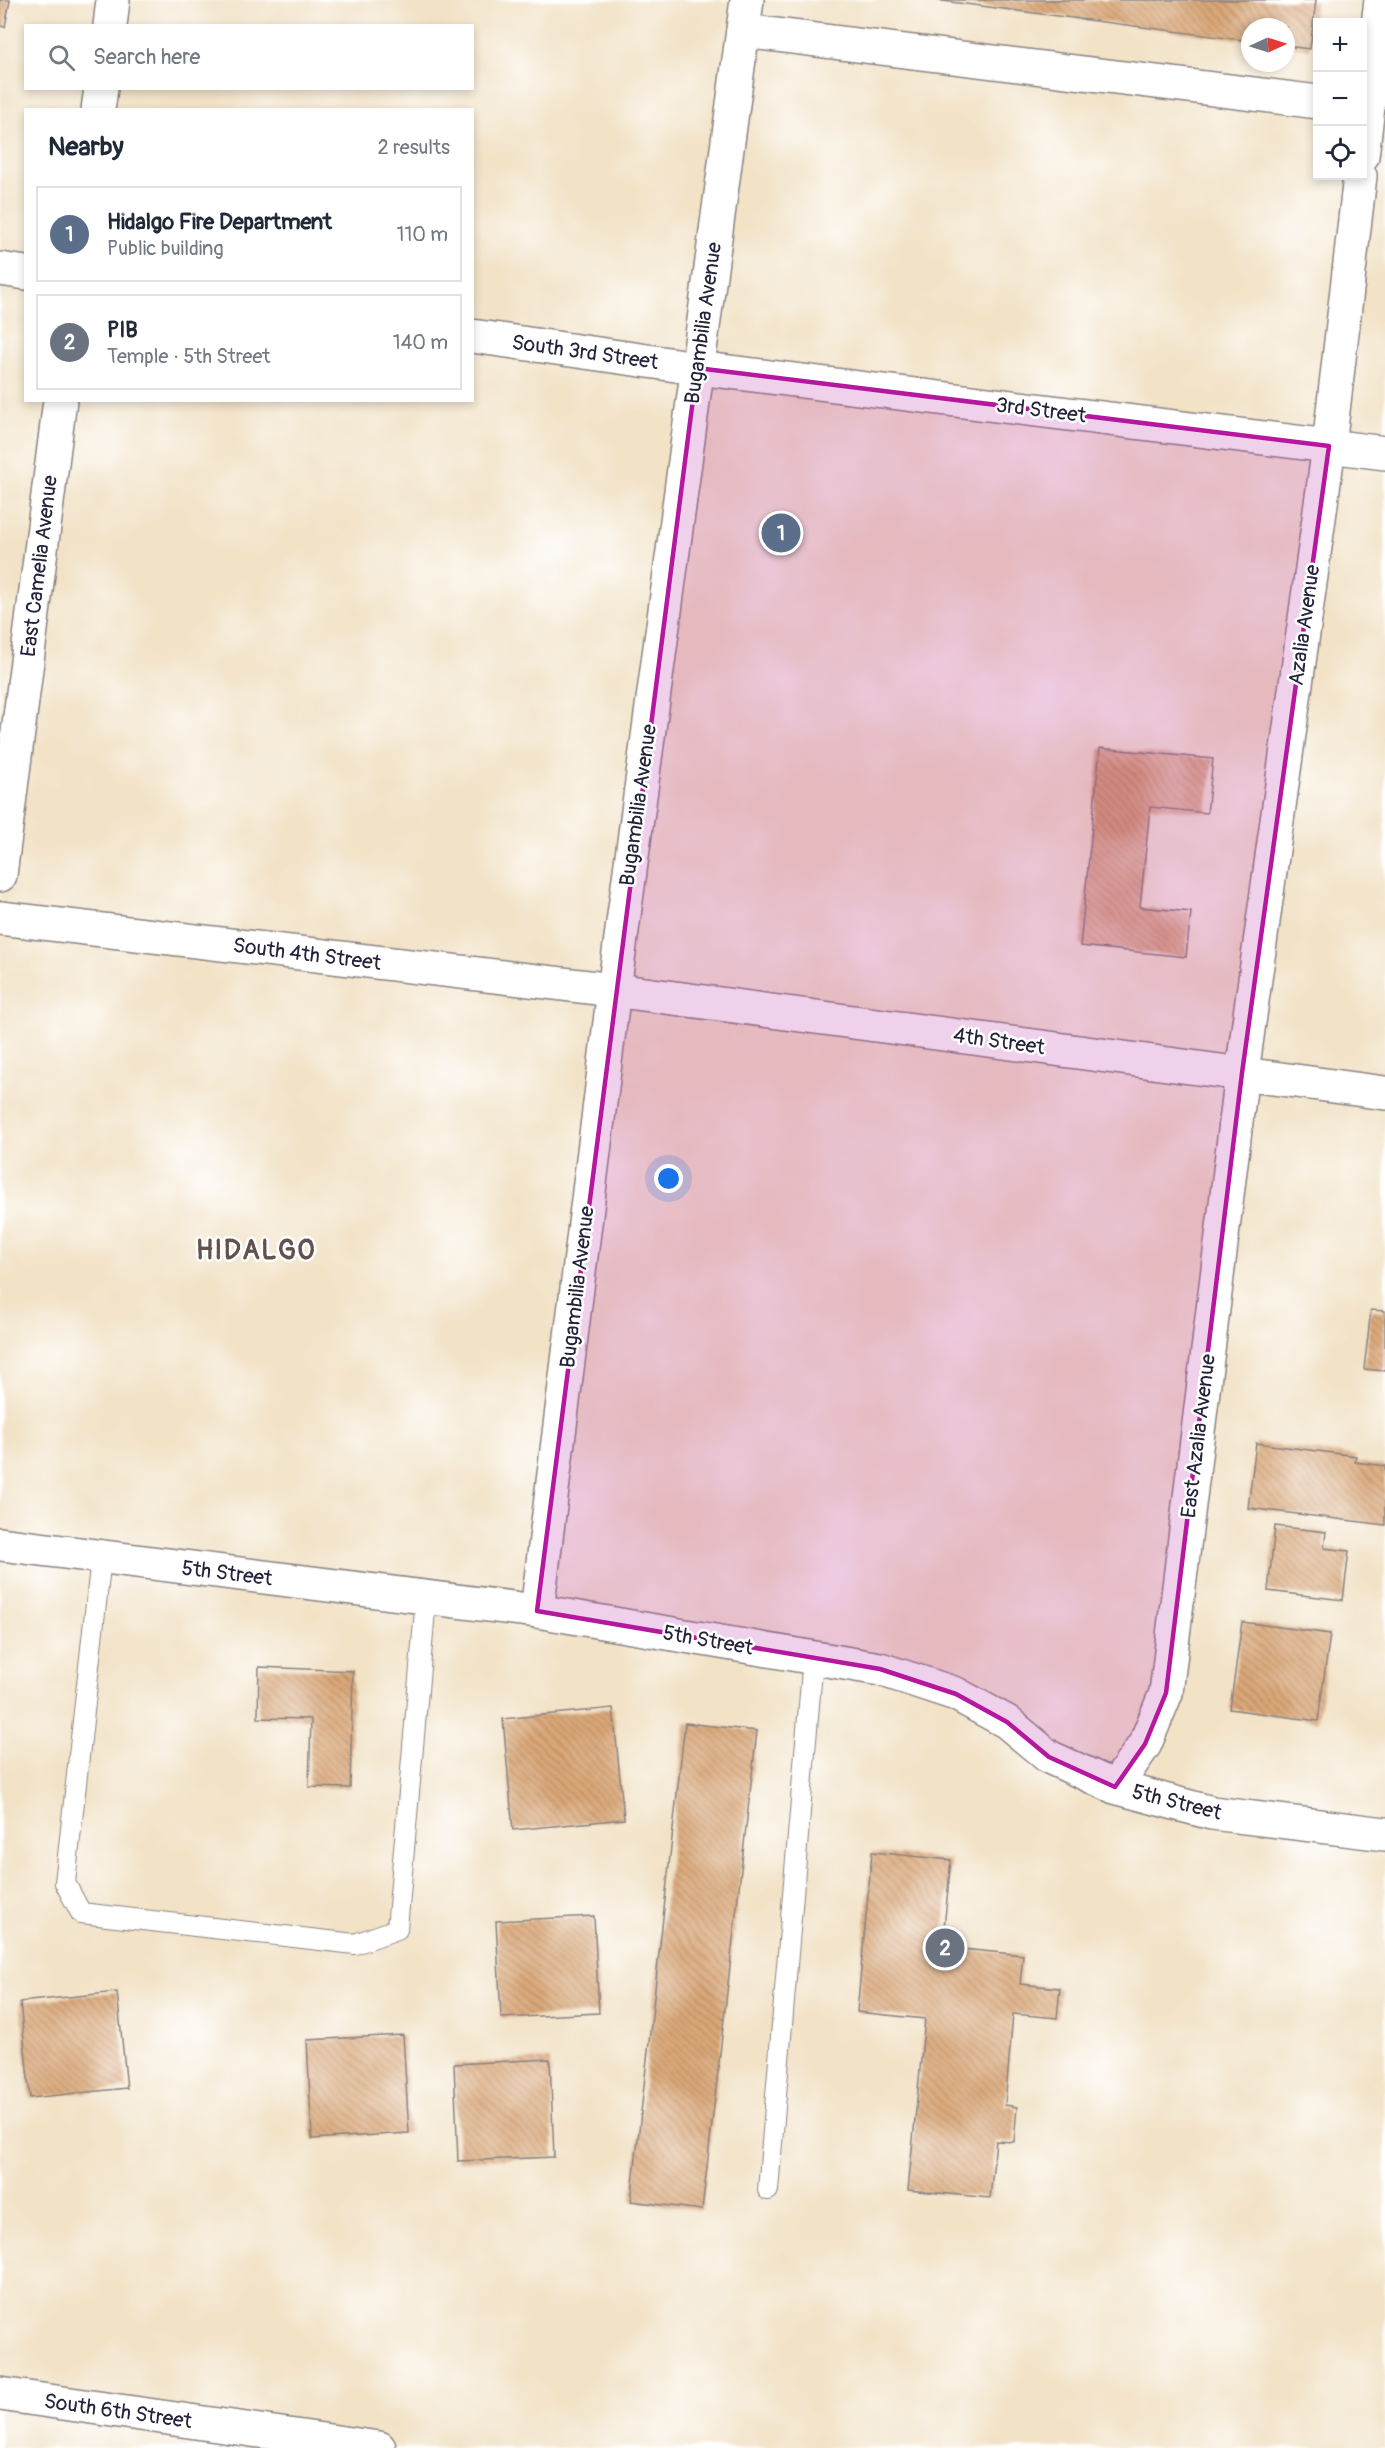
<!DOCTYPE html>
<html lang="en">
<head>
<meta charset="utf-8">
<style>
	:root { --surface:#fff; --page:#f2f2f3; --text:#1f2937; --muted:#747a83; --line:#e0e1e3; --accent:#b5179e }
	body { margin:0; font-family:Pangolin,sans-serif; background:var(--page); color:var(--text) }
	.controls { position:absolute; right:18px; top:18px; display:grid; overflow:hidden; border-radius:0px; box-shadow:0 3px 9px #0003 }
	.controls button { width:54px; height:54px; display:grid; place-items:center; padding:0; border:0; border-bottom:2px solid var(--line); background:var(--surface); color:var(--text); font:30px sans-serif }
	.compass { position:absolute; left:1241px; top:18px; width:54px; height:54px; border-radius:50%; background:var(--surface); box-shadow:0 3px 9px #0003; rotate:86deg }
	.you { position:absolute; left:669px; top:1179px; width:21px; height:21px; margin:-15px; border:4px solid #fff; border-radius:50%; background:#1a73e8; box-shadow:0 0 0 9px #1a73e833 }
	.badge { display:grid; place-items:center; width:39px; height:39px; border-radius:50%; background:var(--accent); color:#fff; font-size:20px; font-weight:700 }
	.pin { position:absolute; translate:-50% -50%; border:3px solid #fff; box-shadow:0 2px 6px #0006 }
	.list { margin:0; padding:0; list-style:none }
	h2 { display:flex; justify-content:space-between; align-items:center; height:78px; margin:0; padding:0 24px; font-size:26px }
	h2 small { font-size:20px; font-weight:400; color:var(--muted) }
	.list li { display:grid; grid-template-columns:39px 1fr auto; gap:18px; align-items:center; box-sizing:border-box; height:96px; margin:0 12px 12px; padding:0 12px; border:2px solid var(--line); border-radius:0px }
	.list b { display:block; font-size:22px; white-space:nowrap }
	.list p { margin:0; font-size:20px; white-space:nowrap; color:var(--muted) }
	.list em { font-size:20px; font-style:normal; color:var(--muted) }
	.icon { flex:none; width:33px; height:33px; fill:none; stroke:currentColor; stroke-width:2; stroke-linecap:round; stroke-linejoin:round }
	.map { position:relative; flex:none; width:1385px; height:2448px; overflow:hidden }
	.search { position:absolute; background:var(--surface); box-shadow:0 3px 9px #0003; left:24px; top:24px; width:450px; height:66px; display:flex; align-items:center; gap:15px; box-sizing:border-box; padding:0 21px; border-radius:0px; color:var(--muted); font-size:22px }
	.panel { position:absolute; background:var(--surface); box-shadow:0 3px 9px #0003; left:24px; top:108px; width:450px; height:294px; border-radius:0px }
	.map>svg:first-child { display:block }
	.building { fill:url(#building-back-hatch) }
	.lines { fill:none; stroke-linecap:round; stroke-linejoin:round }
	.service-casing { stroke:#8a8280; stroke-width:22 }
	.minor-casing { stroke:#8a8280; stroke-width:36 }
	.tertiary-casing { stroke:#8a8280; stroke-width:36 }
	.service { stroke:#fff; stroke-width:20 }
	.minor { stroke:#fff; stroke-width:33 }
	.tertiary { stroke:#fff; stroke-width:33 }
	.marked { fill:#b5179e; fill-opacity:0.2; stroke:#b5179e; stroke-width:4.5; stroke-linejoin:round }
	.labels { text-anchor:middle; stroke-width:5; stroke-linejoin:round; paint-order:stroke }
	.street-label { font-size:21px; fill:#22223b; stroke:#fff }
	.district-label { font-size:27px; font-weight:bold; letter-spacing:1.5px; fill:#635150; stroke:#fff }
</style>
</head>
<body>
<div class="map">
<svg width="1385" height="2448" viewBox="0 0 1385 2448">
	<defs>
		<pattern id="building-back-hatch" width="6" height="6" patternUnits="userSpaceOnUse" patternTransform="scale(1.5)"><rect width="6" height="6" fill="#dba878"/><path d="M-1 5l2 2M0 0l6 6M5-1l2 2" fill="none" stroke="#b18864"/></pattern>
	</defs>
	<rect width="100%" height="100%" fill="#fff"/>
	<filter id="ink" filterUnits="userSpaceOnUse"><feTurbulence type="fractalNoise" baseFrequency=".0167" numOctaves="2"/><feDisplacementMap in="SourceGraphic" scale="12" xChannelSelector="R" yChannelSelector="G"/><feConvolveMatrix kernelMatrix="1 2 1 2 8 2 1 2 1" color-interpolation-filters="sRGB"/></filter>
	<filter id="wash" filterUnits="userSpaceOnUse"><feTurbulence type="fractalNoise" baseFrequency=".008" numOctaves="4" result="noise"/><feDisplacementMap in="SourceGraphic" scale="24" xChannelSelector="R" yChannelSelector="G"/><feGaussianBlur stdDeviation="1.35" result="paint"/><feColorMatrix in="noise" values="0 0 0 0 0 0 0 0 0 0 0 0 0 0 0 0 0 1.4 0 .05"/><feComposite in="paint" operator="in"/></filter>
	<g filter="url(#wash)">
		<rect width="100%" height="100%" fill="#f2e2c6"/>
		<g id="blocks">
			<g class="building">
				<polygon points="0,0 10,0 5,27 0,26"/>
				<polygon points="935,0 1316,0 1310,49 1286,46 1286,27 1250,27 1250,41"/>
				<polygon points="1100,748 1213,759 1207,813 1150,807 1140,907 1191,912 1186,957 1080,946"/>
				<polygon points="1371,1310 1385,1311 1385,1371 1364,1369"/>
				<polygon points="1256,1443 1356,1456 1355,1462 1385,1466 1385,1525 1248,1508"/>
				<polygon points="1275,1526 1326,1532 1324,1548 1349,1551 1343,1600 1268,1591"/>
				<polygon points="1242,1622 1330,1634 1318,1721 1230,1709"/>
				<polygon points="259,1667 353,1671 350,1788 309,1787 311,1719 258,1718"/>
				<polygon points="613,1708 624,1819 513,1830 503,1719"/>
				<polygon points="685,1723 757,1731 702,2210 631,2201"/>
				<polygon points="872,1852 951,1860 942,1947 1023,1955 1020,1984 1060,1988 1057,2018 1013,2014 1005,2105 1017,2107 1014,2142 996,2141 990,2198 908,2190 925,2019 857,2012"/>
				<polygon points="594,1916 599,2013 501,2018 496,1921"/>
				<polygon points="117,1992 127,2088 30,2098 20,2002"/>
				<polygon points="403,2035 409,2133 312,2139 307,2040"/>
				<polygon points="550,2059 554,2157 458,2161 454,2064"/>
			</g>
		</g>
	</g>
	<g filter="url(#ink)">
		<use href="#blocks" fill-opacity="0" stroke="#8a8280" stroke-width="1.5"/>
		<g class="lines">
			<defs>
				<g id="service">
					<polyline points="101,1558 65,1883 81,1913 355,1944 397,1929 426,1599"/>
					<polyline points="768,2190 813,1658"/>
				</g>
				<g id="minor">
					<polyline points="110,26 113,0"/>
					<polyline points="743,31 1318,102"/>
					<polyline points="98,110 101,88"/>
					<polyline points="1362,156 1381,0"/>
					<polyline points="0,269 26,273"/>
					<polyline points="472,336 697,368 1385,453"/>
					<polyline points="0,875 60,400"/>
					<polyline points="0,918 614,990 1385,1093"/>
					<polyline points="537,1611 614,990 747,0"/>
					<polyline points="1115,1787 1145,1744 1166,1693 1242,1073 1329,446 1360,176"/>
					<polyline points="0,2394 379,2448"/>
				</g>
				<polyline id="tertiary" points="0,1544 537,1611 880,1669 956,1694 1007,1722 1049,1757 1115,1787 1212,1813 1385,1834"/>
			</defs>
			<use href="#service" class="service-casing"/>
			<use href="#minor" class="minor-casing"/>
			<use href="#tertiary" class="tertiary-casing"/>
			<use href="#service" class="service"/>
			<use href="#minor" class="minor"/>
			<use href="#tertiary" class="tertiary"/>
		</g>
	</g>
	<path class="marked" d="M 697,368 L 1329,446 L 1242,1073 L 1166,1693 L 1145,1744 L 1115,1787 L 1049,1757 L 1007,1722 L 956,1694 L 880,1669 L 537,1611 Z"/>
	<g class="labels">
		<g class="street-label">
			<text transform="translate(703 323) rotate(-82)" y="7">Bugambilia Avenue</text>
			<text transform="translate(585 352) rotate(8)" y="7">South 3rd Street</text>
			<text transform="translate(1041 410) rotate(7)" y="7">3rd Street</text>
			<text transform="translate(39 566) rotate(-83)" y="7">East Camelia Avenue</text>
			<text transform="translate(1304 625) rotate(-82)" y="7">Azalia Avenue</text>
			<text transform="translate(638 805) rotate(-82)" y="7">Bugambilia Avenue</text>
			<text transform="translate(307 954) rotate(7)" y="7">South 4th Street</text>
			<text transform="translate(999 1041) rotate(8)" y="7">4th Street</text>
			<text transform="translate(577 1287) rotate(-83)" y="7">Bugambilia Avenue</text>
			<text transform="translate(1198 1436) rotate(-83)" y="7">East Azalia Avenue</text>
			<text transform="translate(227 1573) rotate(7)" y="7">5th Street</text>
			<text transform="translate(708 1640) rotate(10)" y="7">5th Street</text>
			<text transform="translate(1177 1802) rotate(14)" y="7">5th Street</text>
			<text transform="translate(118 2411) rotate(8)" y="7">South 6th Street</text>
		</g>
		<g class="district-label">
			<text x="256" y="1259">HIDALGO</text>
		</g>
	</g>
</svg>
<div class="controls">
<button>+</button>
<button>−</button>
<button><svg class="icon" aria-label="locate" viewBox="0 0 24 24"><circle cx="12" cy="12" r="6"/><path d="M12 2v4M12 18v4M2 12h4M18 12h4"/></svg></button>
</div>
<svg class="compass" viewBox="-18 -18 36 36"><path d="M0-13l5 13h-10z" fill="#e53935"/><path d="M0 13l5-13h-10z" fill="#747a83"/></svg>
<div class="you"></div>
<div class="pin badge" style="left:781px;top:533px;background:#5c6f8a">1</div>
<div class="pin badge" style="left:945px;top:1948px;background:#6b7280">2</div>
<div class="search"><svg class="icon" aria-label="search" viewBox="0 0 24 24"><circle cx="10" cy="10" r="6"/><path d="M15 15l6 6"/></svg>Search here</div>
<section class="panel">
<h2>Nearby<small>2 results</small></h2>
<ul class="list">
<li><span class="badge" style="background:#5c6f8a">1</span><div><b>Hidalgo Fire Department</b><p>Public building</p></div><em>110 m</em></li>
<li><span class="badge" style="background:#6b7280">2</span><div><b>PIB</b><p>Temple · 5th Street</p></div><em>140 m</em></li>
</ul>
</section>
</div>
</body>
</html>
